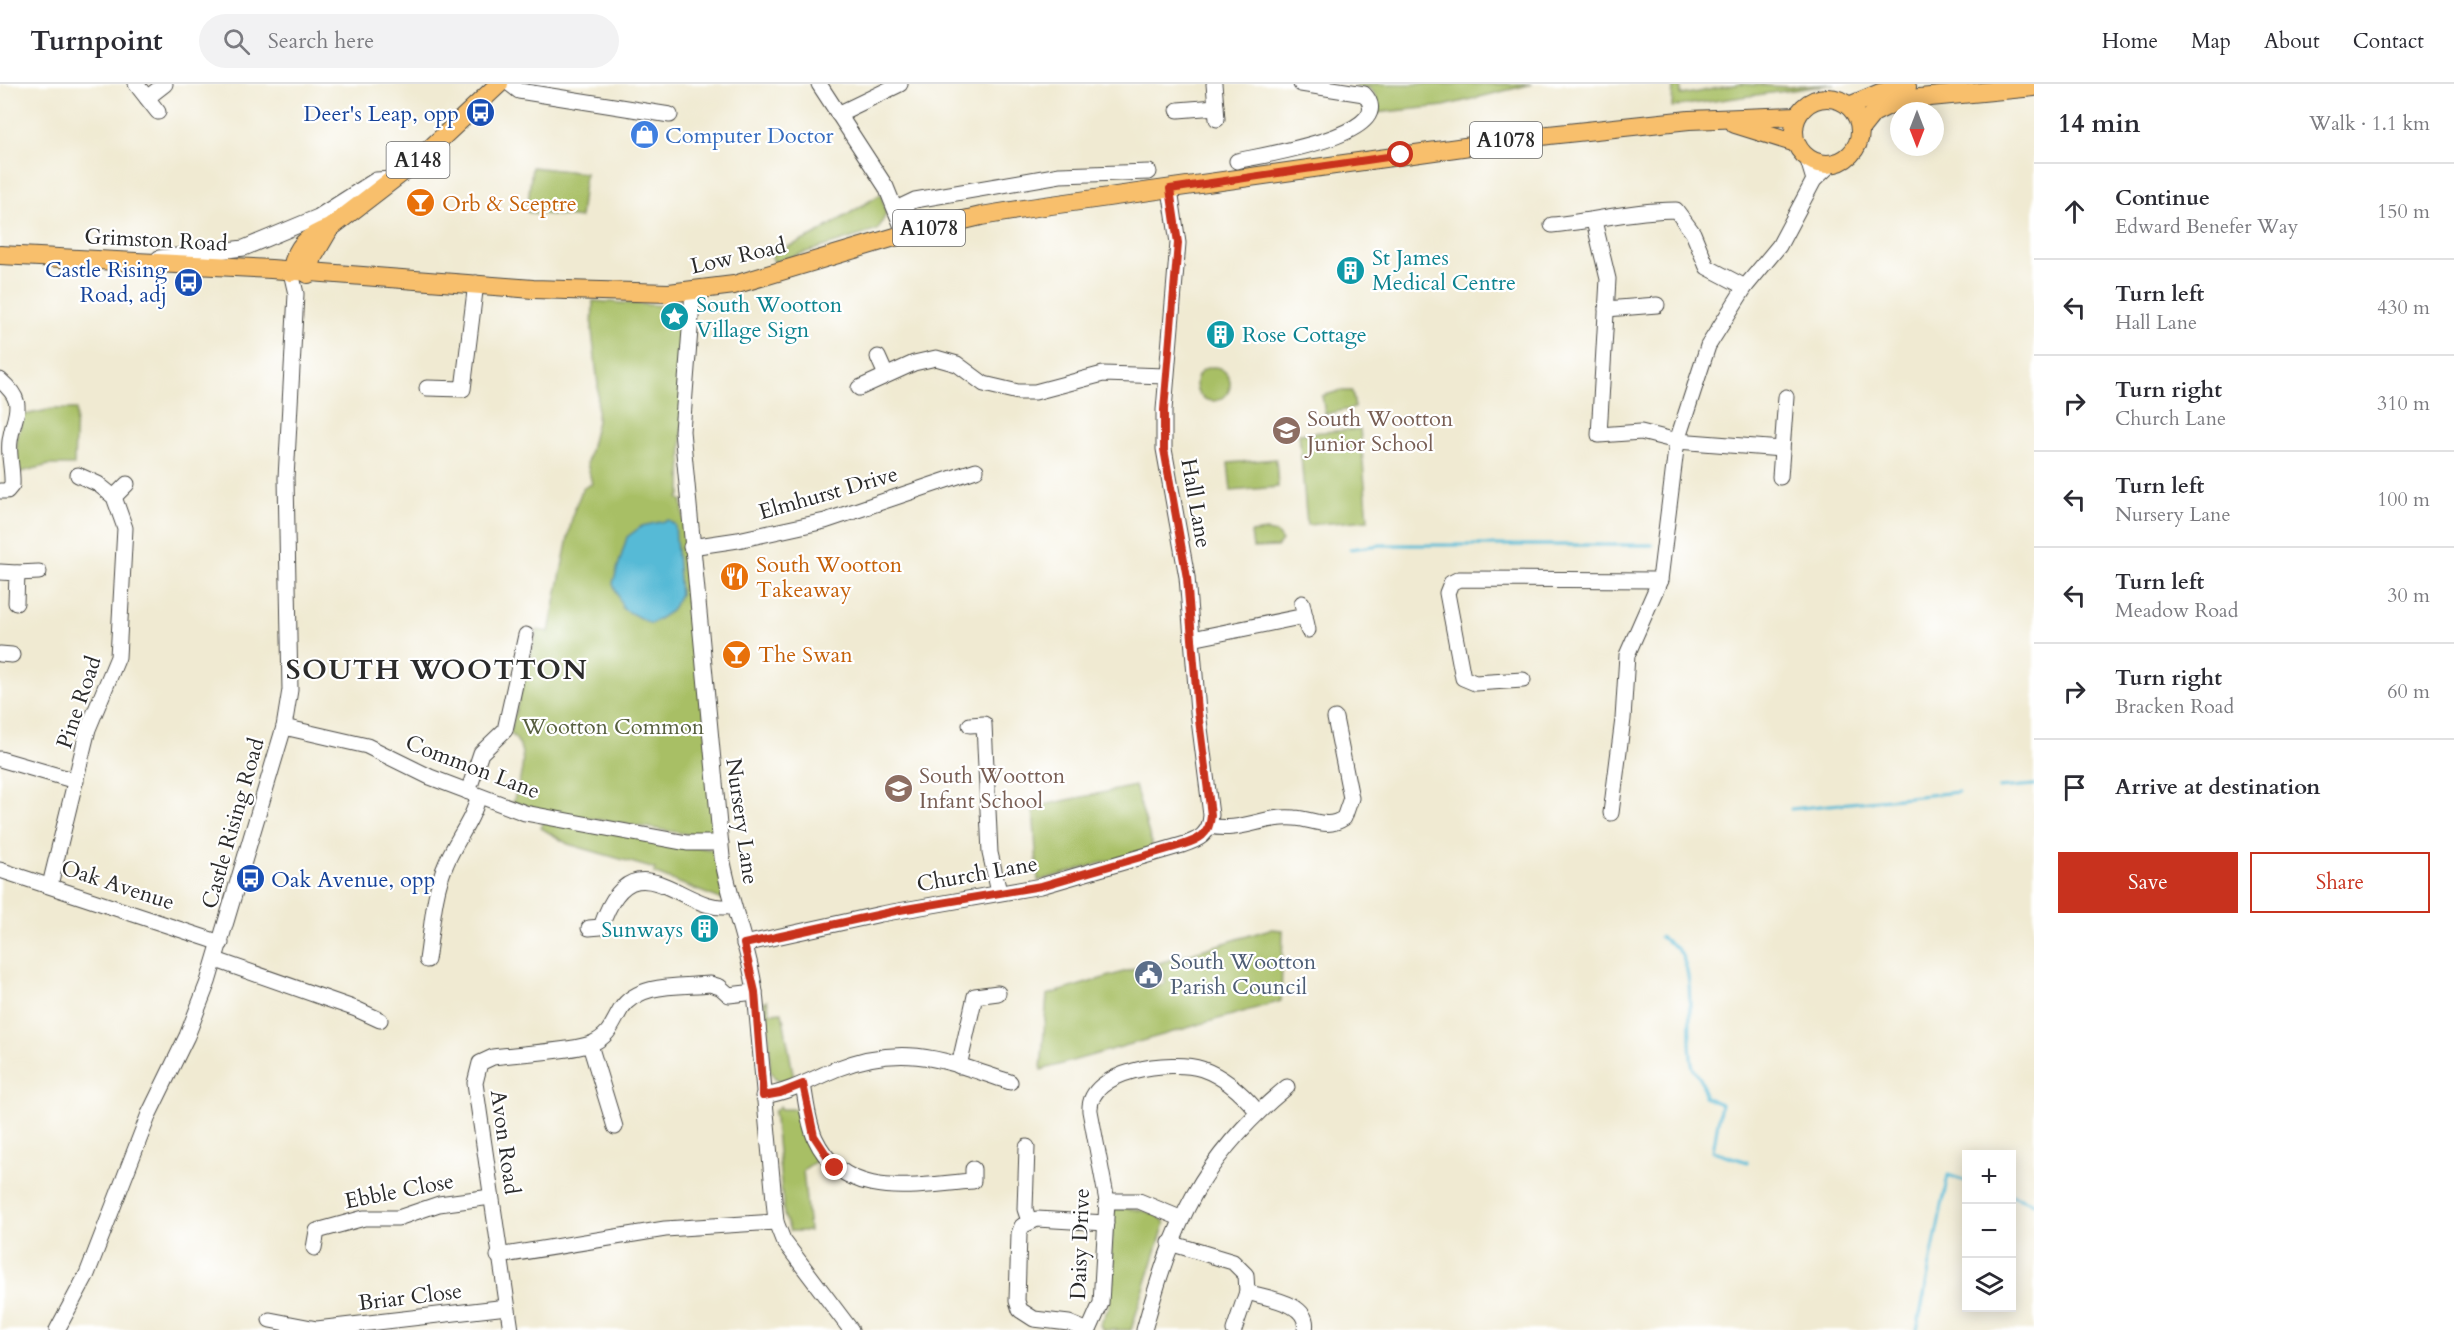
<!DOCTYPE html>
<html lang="en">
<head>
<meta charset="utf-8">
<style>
	:root { --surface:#fff; --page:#f2f2f3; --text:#2b2b33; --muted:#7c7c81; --line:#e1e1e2; --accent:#c8321e }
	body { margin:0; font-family:Cardo,serif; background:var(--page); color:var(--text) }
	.controls { position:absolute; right:18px; bottom:18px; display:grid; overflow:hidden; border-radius:0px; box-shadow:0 3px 15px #0003 }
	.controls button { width:54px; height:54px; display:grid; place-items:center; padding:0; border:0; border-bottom:2px solid var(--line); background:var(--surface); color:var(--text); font:30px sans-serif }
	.compass { position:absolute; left:1890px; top:18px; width:54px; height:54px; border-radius:50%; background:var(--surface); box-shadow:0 3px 15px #0003; rotate:180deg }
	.stop { position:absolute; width:18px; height:18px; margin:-14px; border:4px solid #c8321e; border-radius:50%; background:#fff }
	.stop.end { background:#c8321e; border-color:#fff; box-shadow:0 2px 6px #0008 }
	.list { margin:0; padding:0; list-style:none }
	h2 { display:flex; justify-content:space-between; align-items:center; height:78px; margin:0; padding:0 24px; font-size:26px }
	h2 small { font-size:20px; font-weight:400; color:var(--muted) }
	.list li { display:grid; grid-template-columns:39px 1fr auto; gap:18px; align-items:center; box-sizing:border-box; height:96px; padding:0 24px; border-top:2px solid var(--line) }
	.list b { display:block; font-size:22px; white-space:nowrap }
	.list p { margin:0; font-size:20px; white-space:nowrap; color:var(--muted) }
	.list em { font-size:20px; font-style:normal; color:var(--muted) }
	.actions { display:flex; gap:12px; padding:18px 24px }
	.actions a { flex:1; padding:14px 0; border:2px solid var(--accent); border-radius:0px; text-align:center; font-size:21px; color:var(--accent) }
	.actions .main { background:var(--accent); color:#fff }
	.icon { flex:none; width:33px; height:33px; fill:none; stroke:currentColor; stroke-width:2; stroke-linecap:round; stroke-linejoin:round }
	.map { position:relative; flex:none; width:2034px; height:1246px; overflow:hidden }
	header { display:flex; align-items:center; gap:36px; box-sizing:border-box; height:84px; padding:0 30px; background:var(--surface); border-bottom:2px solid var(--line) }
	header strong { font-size:28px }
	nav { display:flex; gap:33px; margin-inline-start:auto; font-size:21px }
	.search { width:420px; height:54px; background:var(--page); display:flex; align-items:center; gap:15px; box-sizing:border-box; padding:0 21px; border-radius:33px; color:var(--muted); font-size:22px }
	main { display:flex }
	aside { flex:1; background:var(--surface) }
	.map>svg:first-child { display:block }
	.green { fill:#a8bf65; stroke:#6a7548; stroke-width:1.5 }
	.water { fill:#57bad6; stroke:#417280; stroke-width:1.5 }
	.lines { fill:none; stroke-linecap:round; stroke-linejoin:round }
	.stream { stroke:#57bad6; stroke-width:3 }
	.minor-casing { stroke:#494844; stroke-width:17 }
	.major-casing { stroke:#494844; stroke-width:20 }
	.minor { stroke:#fff; stroke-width:15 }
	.major { stroke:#f8bf6c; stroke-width:18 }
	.route { stroke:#c8321e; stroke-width:8 }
	.labels { text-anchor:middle; stroke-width:4.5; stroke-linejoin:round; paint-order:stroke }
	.shield { fill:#fff; stroke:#6b6b6b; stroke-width:1.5 }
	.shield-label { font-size:21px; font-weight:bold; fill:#2b2b2b }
	.transit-label { font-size:22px; fill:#164399; stroke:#fff; text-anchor:end }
	.shop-label { font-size:22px; fill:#366cbe; stroke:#fff; text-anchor:start }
	.food-label { font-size:22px; fill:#c56008; stroke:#fff; text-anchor:start }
	.street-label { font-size:22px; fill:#2b2b2b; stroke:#fff }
	.culture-label { font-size:22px; fill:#0d838f; stroke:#fff; text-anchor:start }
	.education-label { font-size:22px; fill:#785e54; stroke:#fff; text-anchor:start }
	.park-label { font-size:22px; fill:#575f3f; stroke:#fff }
	.service-label { font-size:22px; fill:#4e5e75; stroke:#fff; text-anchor:start }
	.district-label { font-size:28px; font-weight:bold; letter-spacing:1.5px; fill:#2b2b2b; stroke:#fff }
</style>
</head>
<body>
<header>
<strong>Turnpoint</strong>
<div class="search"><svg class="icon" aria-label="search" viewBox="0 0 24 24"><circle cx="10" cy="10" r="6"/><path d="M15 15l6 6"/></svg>Search here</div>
<nav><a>Home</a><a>Map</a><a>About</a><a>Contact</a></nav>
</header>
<main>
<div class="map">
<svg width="2034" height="1246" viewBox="0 0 2034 1246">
	<rect width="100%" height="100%" fill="#fff"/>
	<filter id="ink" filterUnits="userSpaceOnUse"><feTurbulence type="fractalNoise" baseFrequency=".0167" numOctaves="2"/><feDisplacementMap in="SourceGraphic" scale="12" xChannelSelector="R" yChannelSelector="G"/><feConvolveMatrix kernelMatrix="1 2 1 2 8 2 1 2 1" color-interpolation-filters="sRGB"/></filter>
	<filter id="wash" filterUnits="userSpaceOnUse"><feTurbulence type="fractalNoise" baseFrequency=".008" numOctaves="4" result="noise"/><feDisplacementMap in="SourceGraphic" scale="24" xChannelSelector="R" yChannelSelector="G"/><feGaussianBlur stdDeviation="1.35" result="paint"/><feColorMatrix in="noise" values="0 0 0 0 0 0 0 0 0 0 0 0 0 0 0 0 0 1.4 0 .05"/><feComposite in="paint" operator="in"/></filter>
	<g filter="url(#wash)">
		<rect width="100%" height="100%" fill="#f0ead2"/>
		<g class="green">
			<path d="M 1356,0 L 1532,0 L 1444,22 L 1374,29 C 1380,19 1377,11 1369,4 L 1356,3 Z"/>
			<polygon points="1673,0 1681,0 1681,11 1740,0 1787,3 1835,0 1672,23"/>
			<polygon points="532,83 585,89 580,134 527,128"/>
			<polygon points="881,110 886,130 878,146 774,178 771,170 813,152"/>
			<path d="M 593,217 L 668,222 L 678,228 L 684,238 L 681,410 L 678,414 L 682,417 L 717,748 L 712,754 L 545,727 L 513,718 C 520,696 532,667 510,649 L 537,546 L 549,548 L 573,429 L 583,404 L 592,400 L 587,379 L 597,337 L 598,301 L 592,247 Z"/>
			<circle cx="1213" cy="300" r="17"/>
			<polygon points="1339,307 1352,307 1355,324 1325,330 1322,312"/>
			<polygon points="53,325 76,325 74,381 49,381 17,389 17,354 24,331"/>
			<polygon points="1360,345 1368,436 1307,441 1299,350"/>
			<polygon points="1276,375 1278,403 1231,407 1228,379"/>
			<polygon points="1267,447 1276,449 1282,457 1277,463 1253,464 1251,449"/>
			<polygon points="1135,702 1153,764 1038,797 1033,723"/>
			<polygon points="544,737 714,766 725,814 720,815 654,789 655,785 568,760 541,744"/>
			<polygon points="1270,845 1283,846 1281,917 1041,986 1047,911 1137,884 1139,887 1142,886 1145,895 1149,893 1153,903 1165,899 1159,879"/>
			<polygon points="767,916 770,929 782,928 794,995 784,998 775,994 770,986 769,945 766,944 764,918"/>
			<polygon points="780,1022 781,1025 795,1025 816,1077 803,1086 809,1147 790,1147 784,1131 775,1036 774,1028"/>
			<path d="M 1119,1124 C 1133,1125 1157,1126 1165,1139 L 1131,1246 L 1103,1246 L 1100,1241 L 1109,1223 L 1109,1202 L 1113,1199 L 1114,1177 L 1111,1172 L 1113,1128 Z"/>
		</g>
		<polygon class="water" points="669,436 675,441 680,510 671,527 651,540 623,525 613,499 627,453 642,442"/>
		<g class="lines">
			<g class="stream">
				<polyline points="1350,465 1381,461 1652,461"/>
				<polyline points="1999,704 2034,701"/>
				<polyline points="1791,725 1958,708"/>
				<path d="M 1660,853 C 1668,858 1677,862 1681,870 C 1696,895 1686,950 1692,980 C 1695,994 1704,990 1704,1013 L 1721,1020 L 1713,1067 L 1747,1078"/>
				<polyline points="2012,1111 2034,1119"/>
				<polyline points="1917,1246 1948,1091 1966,1097"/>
			</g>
		</g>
	</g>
	<g filter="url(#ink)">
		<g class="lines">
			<defs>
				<g id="minor">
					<polyline points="136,0 158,28"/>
					<polyline points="510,0 519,7 670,31"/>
					<polyline points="819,0 886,103 905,150"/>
					<polyline points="1214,0 1217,35"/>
					<polyline points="147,14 165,0"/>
					<polyline points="1178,26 1216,23"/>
					<polyline points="838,30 900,0"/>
					<polyline points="1807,73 1814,96"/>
					<path d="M 1237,77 C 1256,72 1403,51 1364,10 L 1301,0"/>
					<polyline points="896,125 915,116 1060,91 1149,88"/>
					<polyline points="1594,137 1608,195 1599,351 1641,348 1677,357 1782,365"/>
					<path d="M 1552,141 C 1593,137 1634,126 1676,126 L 1693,149 L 1707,183 L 1745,203"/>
					<polyline points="159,174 244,164 318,133 376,96 392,95"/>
					<path d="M 693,208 L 682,347 L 722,773 C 730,819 749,862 755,908 L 776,1138 L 783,1156 L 851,1246"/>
					<polyline points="1606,225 1657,221"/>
					<polyline points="878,273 886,291"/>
					<path d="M 0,296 C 28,320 14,328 10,357 C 8,371 13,386 12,401 L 7,407 L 0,407"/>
					<polyline points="427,304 463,305 476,199"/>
					<polyline points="859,304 914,279 936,274 957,280 984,300 1018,308 1035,308 1103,290 1166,292"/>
					<polyline points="1780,393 1786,313"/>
					<polyline points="114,413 127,400"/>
					<polyline points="691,463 738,456 825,437 976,386"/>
					<polyline points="0,488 17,489 16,519"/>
					<polyline points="17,489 39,488"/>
					<polyline points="1302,519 1308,546"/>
					<polyline points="1192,555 1305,532"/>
					<polyline points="0,570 12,571"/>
					<polyline points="1523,596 1475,599 1463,594 1447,509 1451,499 1459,495 1660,496"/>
					<polyline points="970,641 984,640 990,769 999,808"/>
					<polyline points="284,643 367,662 430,693 525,729 687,759 721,759"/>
					<polyline points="0,675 76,697"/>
					<polyline points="468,708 481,669 505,646 526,551"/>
					<polyline points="1611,729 1623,635 1627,571 1660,496 1677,357 1708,262 1745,203 1779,162 1814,96 1831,80"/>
					<path d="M 1210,742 C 1239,749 1265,731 1294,734 C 1314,735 1326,746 1344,734 L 1351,714 L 1335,634"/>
					<polyline points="0,786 221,859"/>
					<polyline points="50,801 88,645 118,573 125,444 114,413 98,400 78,391"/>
					<path d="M 589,844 L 601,843 C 634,745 685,834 732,822"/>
					<path d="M 744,860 L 881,830 L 1041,802 L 1182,761 C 1198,756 1210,751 1211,731 L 1198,628 L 1187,493 L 1164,365 L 1164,326 L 1178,159 L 1170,105"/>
					<polyline points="216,876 356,925 380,936"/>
					<path d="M 427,876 C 432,845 433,809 446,780 C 455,757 473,737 478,713"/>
					<polyline points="590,961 615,1043"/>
					<polyline points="959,982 975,912 998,909"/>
					<path d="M 803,1000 C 806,1017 808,1038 815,1054 C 845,1119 915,1101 973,1097 L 973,1085"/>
					<path d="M 763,1012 C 790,1008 812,995 836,985 C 904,958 944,976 1010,998"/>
					<polyline points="1027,1063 1025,1125 1029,1137"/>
					<polyline points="1107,1117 1139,1117 1180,1134"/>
					<polyline points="1170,1159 1233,1178 1246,1191 1247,1208 1234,1246"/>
					<polyline points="314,1164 317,1147 364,1134 398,1134 439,1120 491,1113"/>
					<polyline points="498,1172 665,1145 776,1138"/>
					<path d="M 1247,1208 C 1265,1214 1311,1218 1305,1246"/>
					<polyline points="270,1236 317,1245 507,1223"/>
					<polyline points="57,1246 87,1190 149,1030 187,952 208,898 284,643 290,606 286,394 296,210 291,188"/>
					<path d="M 511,1246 L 475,999 L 480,979 L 493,973 C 515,970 576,967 593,959 C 610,951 612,940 621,925 C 638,898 682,903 710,900 L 720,903 L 729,911 L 755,908"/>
					<polyline points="1086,1246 1069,1239 1034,1235 1020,1226 1017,1217 1019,1150 1022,1142 1037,1135 1106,1139"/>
					<path d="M 1089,1246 L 1101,1219 L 1107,1117 L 1090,1027 C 1087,986 1172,975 1202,985 C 1225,993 1242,1009 1257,1027"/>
					<path d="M 1144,1246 C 1174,1138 1199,1076 1287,1003"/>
				</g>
				<g id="major">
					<circle cx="1827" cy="47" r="33"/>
					<polyline points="1849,22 1880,9 1907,3"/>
					<polyline points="1735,40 1796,59"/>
					<polyline points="1861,44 1873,29 1899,16 2034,3"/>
					<polyline points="0,171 271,185 533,205 669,209 734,201 905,150 981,132 1030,124 1549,51 1689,36 1797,32"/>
					<path d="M 291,188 C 296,163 306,152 330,144 L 417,77 L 499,0"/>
					<polyline points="308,190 313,173 330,144"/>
				</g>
			</defs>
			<use href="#minor" class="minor-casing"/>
			<use href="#major" class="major-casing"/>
			<use href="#minor" class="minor"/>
			<use href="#major" class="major"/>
		</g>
	</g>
	<g class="lines" filter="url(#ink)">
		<path class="route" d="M 835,1084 L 814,1052 L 803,1000 L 780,1009 L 763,1012 L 755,908 L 744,860 L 900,826 L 1041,802 L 1182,761 C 1198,756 1210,751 1211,731 L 1198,628 L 1187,494 L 1164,365 L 1164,326 L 1178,159 L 1170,105 L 1401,71"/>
	</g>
	<defs>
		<symbol id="bus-disc" viewBox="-11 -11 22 22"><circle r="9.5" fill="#1a4fb4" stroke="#fff"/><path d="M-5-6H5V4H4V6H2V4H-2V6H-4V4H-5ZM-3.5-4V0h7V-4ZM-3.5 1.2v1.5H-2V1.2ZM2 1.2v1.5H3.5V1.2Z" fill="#fff"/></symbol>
		<symbol id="shop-disc" viewBox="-11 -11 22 22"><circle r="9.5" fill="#3f7fe0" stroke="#fff"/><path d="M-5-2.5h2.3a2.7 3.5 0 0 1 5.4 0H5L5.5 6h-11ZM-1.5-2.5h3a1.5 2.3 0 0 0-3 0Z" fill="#fff"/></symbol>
		<symbol id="bar-disc" viewBox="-11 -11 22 22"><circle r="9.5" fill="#e8710a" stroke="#fff"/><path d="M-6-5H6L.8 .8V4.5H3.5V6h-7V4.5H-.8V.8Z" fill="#fff"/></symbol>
		<symbol id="building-disc" viewBox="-11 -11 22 22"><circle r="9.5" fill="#0f9aa8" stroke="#fff"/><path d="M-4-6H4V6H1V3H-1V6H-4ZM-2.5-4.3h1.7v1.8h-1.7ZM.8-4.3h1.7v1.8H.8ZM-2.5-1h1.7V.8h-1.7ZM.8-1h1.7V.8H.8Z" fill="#fff"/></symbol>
		<symbol id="sight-disc" viewBox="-11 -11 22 22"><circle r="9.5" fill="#0f9aa8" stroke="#fff"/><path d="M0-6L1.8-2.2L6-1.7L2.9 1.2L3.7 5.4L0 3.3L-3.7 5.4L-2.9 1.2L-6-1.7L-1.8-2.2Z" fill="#fff"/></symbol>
		<symbol id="school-disc" viewBox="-11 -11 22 22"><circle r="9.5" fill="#8d6e63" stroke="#fff"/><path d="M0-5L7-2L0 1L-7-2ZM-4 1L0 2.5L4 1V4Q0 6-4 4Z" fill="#fff"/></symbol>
		<symbol id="restaurant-disc" viewBox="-11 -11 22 22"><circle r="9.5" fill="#e8710a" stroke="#fff"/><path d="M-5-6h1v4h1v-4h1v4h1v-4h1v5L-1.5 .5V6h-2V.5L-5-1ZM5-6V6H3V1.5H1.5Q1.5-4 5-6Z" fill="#fff"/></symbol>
		<symbol id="civic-disc" viewBox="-11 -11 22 22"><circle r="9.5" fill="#5c6f8a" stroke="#fff"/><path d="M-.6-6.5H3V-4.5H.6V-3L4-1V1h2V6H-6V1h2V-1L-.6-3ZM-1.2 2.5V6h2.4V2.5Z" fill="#fff"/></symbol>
	</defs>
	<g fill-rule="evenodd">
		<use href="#bus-disc" x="464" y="12" width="33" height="33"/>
		<use href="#shop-disc" x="628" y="34" width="33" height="33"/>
		<use href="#bar-disc" x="404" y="102" width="33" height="33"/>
		<use href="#building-disc" x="1334" y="170" width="33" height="33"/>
		<use href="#bus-disc" x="172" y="182" width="33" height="33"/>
		<use href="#sight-disc" x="658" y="216" width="33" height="33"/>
		<use href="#building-disc" x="1204" y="234" width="33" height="33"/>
		<use href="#school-disc" x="1270" y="330" width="33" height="33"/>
		<use href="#restaurant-disc" x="718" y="476" width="33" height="33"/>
		<use href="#bar-disc" x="720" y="554" width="33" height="33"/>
		<use href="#school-disc" x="882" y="688" width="33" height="33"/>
		<use href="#bus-disc" x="234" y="778" width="33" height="33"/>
		<use href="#building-disc" x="688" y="828" width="33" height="33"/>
		<use href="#civic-disc" x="1132" y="874" width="33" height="33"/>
	</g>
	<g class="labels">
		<g class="shield">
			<rect x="1470" y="38" width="72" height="36" rx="4.5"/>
			<rect x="386.5" y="58" width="63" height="36" rx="4.5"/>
			<rect x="893" y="126" width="72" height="36" rx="4.5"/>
		</g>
		<g class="shield-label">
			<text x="1506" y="63">A1078</text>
			<text x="418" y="83">A148</text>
			<text x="929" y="151">A1078</text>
		</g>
		<g class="transit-label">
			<text x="459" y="37">Deer's Leap, opp</text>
			<text x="167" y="193">Castle Rising<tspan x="167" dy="25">Road, adj</tspan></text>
			<text x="271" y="803" text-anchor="start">Oak Avenue, opp</text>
		</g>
		<g class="shop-label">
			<text x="665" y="59">Computer Doctor</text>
		</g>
		<g class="food-label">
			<text x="442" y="127">Orb &amp; Sceptre</text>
			<text x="756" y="488">South Wootton<tspan x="756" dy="25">Takeaway</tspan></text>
			<text x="758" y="578">The Swan</text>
		</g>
		<g class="street-label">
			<text transform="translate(156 155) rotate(3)" y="8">Grimston Road</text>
			<text transform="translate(738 171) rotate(-13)" y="8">Low Road</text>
			<text transform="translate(828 408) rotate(-16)" y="8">Elmhurst Drive</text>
			<text transform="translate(1197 419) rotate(80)" y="8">Hall Lane</text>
			<text transform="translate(78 618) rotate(-71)" y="8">Pine Road</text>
			<text transform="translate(473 682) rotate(21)" y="8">Common Lane</text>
			<text transform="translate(743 737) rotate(82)" y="8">Nursery Lane</text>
			<text transform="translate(232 739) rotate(-74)" y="8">Castle Rising Road</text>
			<text transform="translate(977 789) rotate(-10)" y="8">Church Lane</text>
			<text transform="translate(118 800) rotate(18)" y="8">Oak Avenue</text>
			<text transform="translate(506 1058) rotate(82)" y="8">Avon Road</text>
			<text transform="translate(399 1106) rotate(-11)" y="8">Ebble Close</text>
			<text transform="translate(1079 1160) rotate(-88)" y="8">Daisy Drive</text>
			<text transform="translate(410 1212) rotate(-7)" y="8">Briar Close</text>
		</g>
		<g class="culture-label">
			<text x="1372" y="181">St James<tspan x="1372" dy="25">Medical Centre</tspan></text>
			<text x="696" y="228">South Wootton<tspan x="696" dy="25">Village Sign</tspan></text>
			<text x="1242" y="258">Rose Cottage</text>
			<text x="683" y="853" text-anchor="end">Sunways</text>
		</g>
		<g class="education-label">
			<text x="1307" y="342">South Wootton<tspan x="1307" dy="25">Junior School</tspan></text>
			<text x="919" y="699">South Wootton<tspan x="919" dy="25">Infant School</tspan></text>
		</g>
		<g class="park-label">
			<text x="613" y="650">Wootton Common</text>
		</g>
		<g class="service-label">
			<text x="1170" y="885">South Wootton<tspan x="1170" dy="25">Parish Council</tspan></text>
		</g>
		<g class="district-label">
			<text x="437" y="595">SOUTH WOOTTON</text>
		</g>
	</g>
</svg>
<div class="controls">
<button>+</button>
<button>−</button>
<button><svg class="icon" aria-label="layers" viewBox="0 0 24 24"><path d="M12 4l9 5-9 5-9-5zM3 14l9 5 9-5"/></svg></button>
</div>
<svg class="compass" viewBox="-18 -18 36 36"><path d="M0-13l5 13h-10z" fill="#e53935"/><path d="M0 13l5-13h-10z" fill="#7c7c81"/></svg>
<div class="stop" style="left:1401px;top:71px"></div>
<div class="stop end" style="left:835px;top:1084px"></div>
</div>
<aside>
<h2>14 min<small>Walk · 1.1 km</small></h2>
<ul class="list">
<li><svg class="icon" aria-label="ahead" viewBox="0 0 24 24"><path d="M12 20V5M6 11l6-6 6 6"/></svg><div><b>Continue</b><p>Edward Benefer Way</p></div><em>150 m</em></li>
<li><svg class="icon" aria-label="left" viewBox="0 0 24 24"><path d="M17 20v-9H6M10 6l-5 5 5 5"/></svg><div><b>Turn left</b><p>Hall Lane</p></div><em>430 m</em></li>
<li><svg class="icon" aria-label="right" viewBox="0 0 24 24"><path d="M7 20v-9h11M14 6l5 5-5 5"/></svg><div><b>Turn right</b><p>Church Lane</p></div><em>310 m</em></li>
<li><svg class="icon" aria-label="left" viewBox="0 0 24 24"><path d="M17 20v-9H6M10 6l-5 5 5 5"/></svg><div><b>Turn left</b><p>Nursery Lane</p></div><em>100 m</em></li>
<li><svg class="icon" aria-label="left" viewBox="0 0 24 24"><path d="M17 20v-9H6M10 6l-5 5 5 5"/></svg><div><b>Turn left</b><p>Meadow Road</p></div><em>30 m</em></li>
<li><svg class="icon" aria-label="right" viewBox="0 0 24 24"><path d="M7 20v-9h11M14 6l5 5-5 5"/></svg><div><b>Turn right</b><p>Bracken Road</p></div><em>60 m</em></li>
<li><svg class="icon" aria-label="arrive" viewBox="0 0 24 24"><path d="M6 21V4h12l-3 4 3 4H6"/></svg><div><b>Arrive at destination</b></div></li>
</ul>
<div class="actions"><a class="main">Save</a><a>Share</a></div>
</aside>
</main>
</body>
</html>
